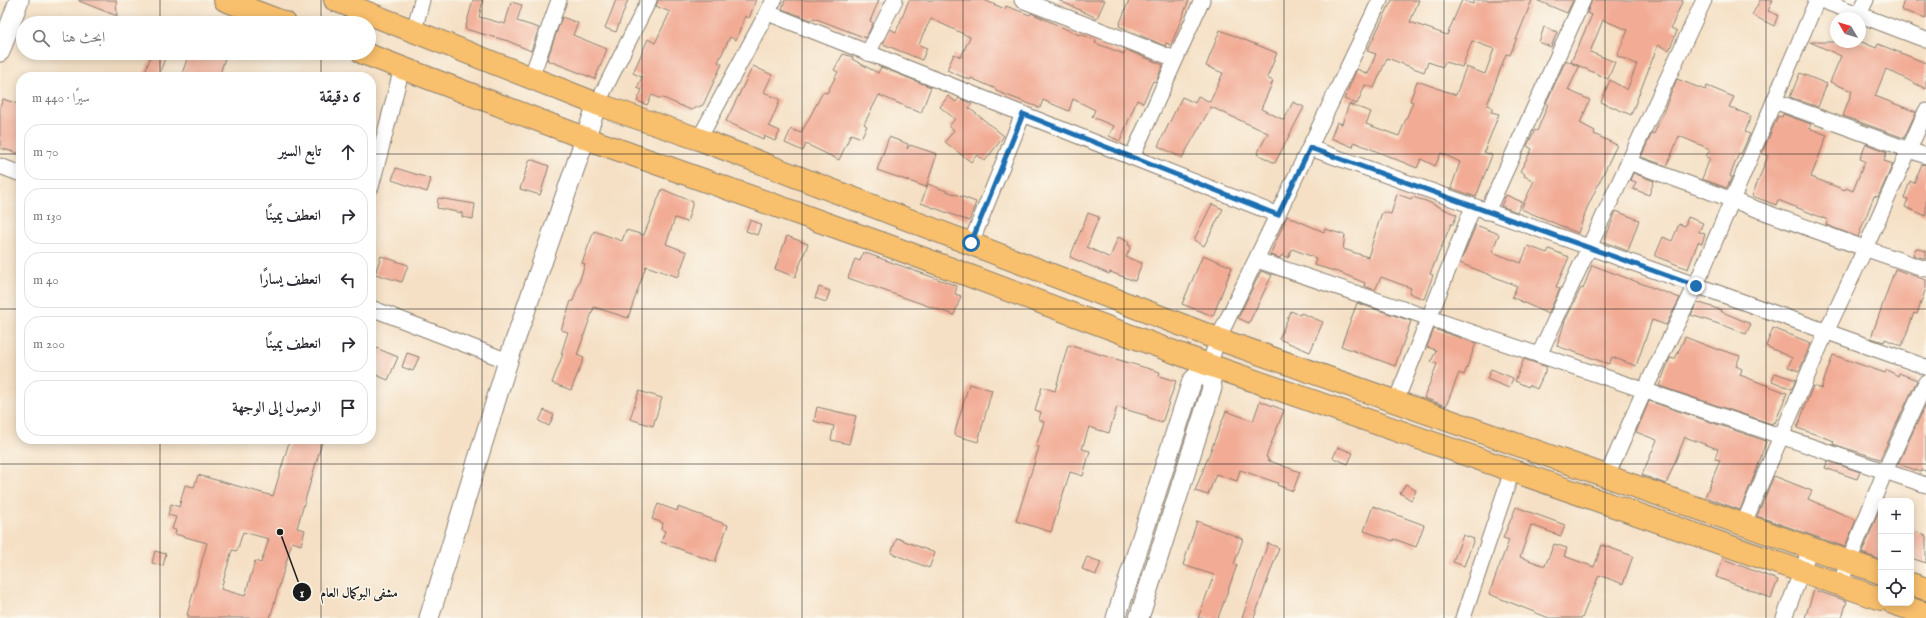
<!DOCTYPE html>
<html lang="ar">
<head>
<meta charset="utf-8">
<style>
	:root { --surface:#fff; --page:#f7f7f7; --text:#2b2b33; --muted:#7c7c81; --line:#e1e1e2 }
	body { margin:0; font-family:"IM FELL English",Amiri,serif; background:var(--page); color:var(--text); direction:rtl }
	.controls { position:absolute; right:12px; bottom:12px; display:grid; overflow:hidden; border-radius:8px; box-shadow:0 2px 10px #0003 }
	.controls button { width:36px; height:36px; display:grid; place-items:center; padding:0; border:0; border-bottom:1px solid var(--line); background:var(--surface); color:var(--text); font:20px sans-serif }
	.compass { position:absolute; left:1830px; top:12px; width:36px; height:36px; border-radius:50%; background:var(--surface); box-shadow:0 2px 10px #0003; rotate:308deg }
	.stop { position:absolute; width:12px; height:12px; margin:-9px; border:3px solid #1f6fb2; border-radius:50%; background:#fff }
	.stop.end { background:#1f6fb2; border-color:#fff; box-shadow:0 1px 4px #0008 }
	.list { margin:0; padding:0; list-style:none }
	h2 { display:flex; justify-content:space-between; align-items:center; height:52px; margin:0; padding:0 16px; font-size:17px }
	h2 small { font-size:13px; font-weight:400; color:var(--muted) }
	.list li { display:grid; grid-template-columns:26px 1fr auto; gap:12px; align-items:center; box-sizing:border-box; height:56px; margin:0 8px 8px; padding:0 8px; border:1px solid var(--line); border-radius:16px }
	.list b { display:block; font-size:15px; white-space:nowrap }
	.list em { font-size:13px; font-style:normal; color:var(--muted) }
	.icon { flex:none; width:22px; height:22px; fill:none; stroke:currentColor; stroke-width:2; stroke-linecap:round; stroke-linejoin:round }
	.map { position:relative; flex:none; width:1926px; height:618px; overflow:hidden; direction:ltr }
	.search { position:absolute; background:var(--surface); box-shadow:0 2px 10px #0003; left:16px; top:16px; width:360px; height:44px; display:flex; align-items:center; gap:10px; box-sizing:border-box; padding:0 14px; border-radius:22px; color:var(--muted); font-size:15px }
	.panel { position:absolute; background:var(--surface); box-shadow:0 2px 10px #0003; left:16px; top:72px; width:360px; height:372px; border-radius:16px; direction:rtl }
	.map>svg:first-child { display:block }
	.building { fill:#f2ac95; fill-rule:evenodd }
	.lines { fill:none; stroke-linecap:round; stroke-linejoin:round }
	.minor-casing { stroke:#887e70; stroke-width:17 }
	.tertiary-casing { stroke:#887e70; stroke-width:21 }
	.trunk-casing { stroke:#887e70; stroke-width:24 }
	.minor { stroke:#fff; stroke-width:15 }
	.tertiary { stroke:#fff; stroke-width:19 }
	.trunk { stroke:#f8bf6c; stroke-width:22 }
	.route { stroke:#1f6fb2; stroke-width:5 }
	.grid { fill:none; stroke:#1c1c1c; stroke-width:1; stroke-opacity:0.55 }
	.leader { fill:none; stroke:#1c1c1c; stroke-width:1.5 }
	.callout-dot { fill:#1c1c1c; stroke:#fbf7ec; stroke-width:1.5 }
	.mark-label { font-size:12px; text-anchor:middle; font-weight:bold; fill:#fff }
	.callout-label { font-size:13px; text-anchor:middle; font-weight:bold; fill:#1c1c1c; stroke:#fbf7ec; stroke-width:3; stroke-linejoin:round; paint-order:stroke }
</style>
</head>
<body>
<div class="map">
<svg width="1926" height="618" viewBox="0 0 1926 618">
	<rect width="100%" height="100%" fill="#fbf7ec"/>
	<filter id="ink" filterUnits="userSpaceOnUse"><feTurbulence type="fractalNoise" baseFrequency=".025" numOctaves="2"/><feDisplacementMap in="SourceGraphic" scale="8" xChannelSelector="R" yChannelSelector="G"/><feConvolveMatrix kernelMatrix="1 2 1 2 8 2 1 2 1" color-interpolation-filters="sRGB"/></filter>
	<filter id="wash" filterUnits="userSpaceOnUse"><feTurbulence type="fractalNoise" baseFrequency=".012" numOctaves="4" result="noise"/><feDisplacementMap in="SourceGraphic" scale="16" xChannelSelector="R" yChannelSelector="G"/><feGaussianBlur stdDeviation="0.9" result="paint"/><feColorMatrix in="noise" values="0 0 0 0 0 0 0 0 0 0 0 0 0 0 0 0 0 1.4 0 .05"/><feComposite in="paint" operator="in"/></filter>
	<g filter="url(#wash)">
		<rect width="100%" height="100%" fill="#f5e0c5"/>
		<g id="blocks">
			<g class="building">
				<polygon points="79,0 116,0 117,16 79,1"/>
				<polygon points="473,0 483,0 479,17 505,24 511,2 522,5 517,21 539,28 531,51 508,41 465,29"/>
				<polygon points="616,0 628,0 616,32 605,28"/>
				<polygon points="658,0 756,0 749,18 745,16 736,40 730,37 718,62 722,64 703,105 691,110 661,97 661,99 652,95 647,105 637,101 642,90 637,88 642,77 633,73 648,39 655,43 670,12 656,6"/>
				<polygon points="785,0 879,0 870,21 873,23 866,38 814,18 811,20 782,9"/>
				<polygon points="909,0 984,0 1005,9 1006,6 1030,15 1031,13 1079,35 1080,34 1096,40 1095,43 1124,54 1126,50 1163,65 1156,82 1153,81 1143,103 1137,100 1120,141 1109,136 1114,126 1092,117 1095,110 1073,99 1069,111 1043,100 1040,108 996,91 996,89 971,78 970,80 947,70 954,54 961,57 970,37 936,21 931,19 923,34 919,45 927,48 922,60 883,44 890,29 896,32"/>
				<polygon points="1058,0 1105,0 1097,18"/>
				<polygon points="1129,0 1189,0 1171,45 1166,43 1165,46 1119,26"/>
				<polygon points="1392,0 1419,0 1410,22 1447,35 1462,0 1473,4 1474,0 1532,0 1510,55 1506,54 1487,105 1493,108 1491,112 1499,114 1484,152 1492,155 1476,197 1451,188 1460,162 1441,153 1435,166 1421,159 1417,168 1354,142 1353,147 1331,138 1337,122 1342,124 1349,104 1371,112 1366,124 1399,136 1413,102 1410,101 1417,81 1456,95 1466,67 1485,74 1494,49 1472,41 1462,67 1445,62 1443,67 1428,62 1424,72 1387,58 1374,88 1365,85 1357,104 1344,99 1357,69 1368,74 1376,54 1367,51"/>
				<polygon points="1536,0 1573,0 1567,13"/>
				<polygon points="1592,0 1683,0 1671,28 1677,31 1669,50 1658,45 1631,115 1601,102 1610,80 1627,90 1637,64 1617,56 1628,30 1603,20 1590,52 1615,62 1608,79 1571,62 1592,15 1587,13"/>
				<polygon points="1760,0 1773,0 1768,11 1778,15 1774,26 1752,15"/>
				<polygon points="1904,0 1926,0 1926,18 1901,10"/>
				<polygon points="562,17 578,23 573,35 607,49 595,79 547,60"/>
				<polygon points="1544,27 1557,32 1551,47 1539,42"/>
				<polygon points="1220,30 1277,53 1267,78 1273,81 1261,109 1284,120 1293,102 1304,107 1275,163 1257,154 1268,133 1211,107 1182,158 1158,146 1182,97 1195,103 1198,96 1210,102 1223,73 1206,66"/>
				<polygon points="1810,42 1862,42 1876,48 1878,44 1926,63 1926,89 1886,69 1875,96 1916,112 1904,138 1843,116 1852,91 1830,82 1841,56"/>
				<polygon points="152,53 167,53 158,77 143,77"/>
				<polygon points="189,53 220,53 226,55 219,77 181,77"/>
				<polygon points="843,54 853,57 852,59 878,73 881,67 931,87 921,113 879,95 864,124 867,126 861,138 851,134 839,160 806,144 803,151 785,143 791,129 801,133 823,92 827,93 838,72 834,70"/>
				<polygon points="1566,60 1579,67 1568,90 1590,100 1580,123 1595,131 1594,134 1617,145 1587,208 1578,233 1521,209 1534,181 1524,176 1525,174 1520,171 1532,149 1527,146 1535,130 1537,131 1548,104 1546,103"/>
				<polygon points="753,66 772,75 764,92 780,100 769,126 780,131 775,141 764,136 763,139 726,121"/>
				<polygon points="1800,73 1827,84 1818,107 1790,97"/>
				<polygon points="1677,79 1705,90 1707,86 1734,97 1729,107 1751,116 1745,132 1750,134 1741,154 1739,153 1730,176 1732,177 1727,188 1702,179 1710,158 1706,157 1710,149 1684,138 1679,136 1667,166 1641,157 1652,133 1654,134"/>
				<polygon points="948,96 956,102 959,98 970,103 972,104 969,108 1004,136 985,161 977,155 971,162 945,142 954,130 949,126 955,119 940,107"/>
				<polygon points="3,99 21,105 21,154 0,148 0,107"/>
				<polygon points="1783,114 1811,124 1809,128 1827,135 1811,177 1845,190 1846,188 1853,191 1865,161 1860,159 1866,144 1887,152 1884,161 1893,164 1878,197 1874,196 1858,237 1826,225 1828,220 1778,200 1776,205 1752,196 1768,156 1762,153 1778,116 1782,117"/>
				<polygon points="889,137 908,144 907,149 910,145 937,154 926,187 877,170"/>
				<polygon points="530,159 549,166 540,195 520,189"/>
				<polygon points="1922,164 1926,165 1926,216 1905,207 1908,199 1904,198 1910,181 1914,183"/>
				<polygon points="396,168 431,179 427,192 392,180"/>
				<polygon points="1633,173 1654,181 1649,195 1633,189 1636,182 1630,180"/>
				<polygon points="928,184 976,202 969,221 921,203"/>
				<polygon points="662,189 693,202 687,222 675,218 666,244 687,252 678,277 646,266 628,318 594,307 577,355 584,358 571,390 552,383 563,354 561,354 568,332 561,330 571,301 573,301 585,264 582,263 594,231 622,241 626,230 644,235"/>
				<polygon points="1397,194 1411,199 1412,197 1426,201 1457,215 1453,224 1451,224 1430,274 1433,275 1424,299 1409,293 1411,288 1381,277 1375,290 1364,286 1365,283 1341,273 1314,265 1316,258 1292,249 1288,258 1282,255 1280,258 1270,255 1287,216 1324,232 1325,229 1345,235 1343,249 1368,257 1381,215 1383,212 1391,214"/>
				<polygon points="1506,195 1522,202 1517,212 1501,206"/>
				<polygon points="438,198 475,204 473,219 462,217 462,213 437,208"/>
				<polygon points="1212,204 1223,209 1204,246 1194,240"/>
				<polygon points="1616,211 1639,220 1628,251 1604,242"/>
				<polygon points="1088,213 1099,217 1087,247 1110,258 1118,237 1129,242 1128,245 1131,246 1126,257 1142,263 1135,281 1110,272 1109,274 1070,257"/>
				<polygon points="1688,217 1703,223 1699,232 1705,234 1702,244 1698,242 1688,269 1655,256 1663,237 1672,241 1679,224 1685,226"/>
				<polygon points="750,220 761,224 757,235 746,231"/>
				<polygon points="1476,225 1499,234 1492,252 1521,263 1528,246 1547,253 1549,249 1569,257 1556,287 1560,289 1548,314 1512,297 1517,286 1460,263"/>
				<polygon points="787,236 808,244 795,277 775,269"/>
				<polygon points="1916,248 1926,251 1926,259 1913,255"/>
				<polygon points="863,252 957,286 955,294 961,296 954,315 848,278 855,259 860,261"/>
				<polygon points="1203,255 1232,267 1213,316 1182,304"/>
				<polygon points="381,256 408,265 402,282 375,274"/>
				<polygon points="1592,265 1680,298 1666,325 1652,320 1636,366 1612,357 1609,364 1557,346 1565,321 1581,288 1583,289"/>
				<polygon points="1895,269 1926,280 1926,288 1917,314 1914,313 1902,346 1885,339 1884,342 1871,338"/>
				<polygon points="1261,271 1272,275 1249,323 1238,318"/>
				<polygon points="819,287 830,291 826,302 815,298"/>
				<polygon points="1697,302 1721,310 1720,311 1751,324 1746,334 1728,327 1691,315"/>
				<polygon points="1357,303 1411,321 1395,366 1341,346"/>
				<polygon points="1291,311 1300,315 1301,313 1323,322 1310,352 1279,339"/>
				<polygon points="1773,328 1811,343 1799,371 1788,367 1792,358 1766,346"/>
				<polygon points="1434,329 1476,343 1464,375 1459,373 1446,406 1424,398 1437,364 1431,362 1436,350 1427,347"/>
				<polygon points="1685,337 1718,350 1718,349 1740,356 1736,366 1742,369 1740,375 1787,393 1775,423 1773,422 1772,424 1659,386 1670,358 1675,359"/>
				<polygon points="1068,345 1160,372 1159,376 1176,381 1162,423 1147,418 1148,416 1117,407 1109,433 1089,427 1082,449 1090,451 1083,476 1070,472 1051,532 1016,521 1039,447 1036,446 1044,422 1039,420 1041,412 1035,410 1042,387 1055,391"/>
				<polygon points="371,346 398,357 388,380 371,373"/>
				<polygon points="407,353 419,357 413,371 402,367"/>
				<polygon points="1833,355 1885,373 1887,370 1898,376 1899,373 1917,380 1880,459 1833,444 1834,441 1829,439 1797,428 1813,386 1821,389"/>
				<polygon points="1524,359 1547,367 1537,389 1529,385 1528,387 1515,381"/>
				<polygon points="1491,369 1513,378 1509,388 1487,379"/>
				<polygon points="1775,373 1796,380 1792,389 1772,381"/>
				<polygon points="969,384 992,390 978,442 954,435"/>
				<polygon points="639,391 662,398 653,426 630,419"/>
				<polygon points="1260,401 1284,410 1266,457 1268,458 1267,460 1300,472 1293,491 1277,485 1278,483 1240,470 1237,481 1216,474 1208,495 1195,491 1226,411 1253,421"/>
				<polygon points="1649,401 1766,441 1757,469 1740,510 1705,497 1720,460 1715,459 1718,449 1685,437 1666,484 1642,475 1657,440 1636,432"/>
				<polygon points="1926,404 1926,471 1921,470 1921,472 1898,464"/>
				<polygon points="817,407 856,416 849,444 831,440 834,426 814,421"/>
				<polygon points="544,410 554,415 549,426 539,421"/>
				<path d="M 290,439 L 323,439 L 297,528 L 305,530 L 301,545 L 292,542 L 270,618 L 188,618 L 189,615 L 187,615 L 207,543 L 175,534 L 176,530 L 172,529 L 176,517 L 168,515 L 171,504 L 179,507 L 185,485 L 194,487 L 198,475 L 273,496 ZM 243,532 L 269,539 L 261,563 L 255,561 L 245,596 L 221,589 L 232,550 L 237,551 Z"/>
				<polygon points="1338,447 1353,453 1348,464 1333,458"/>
				<polygon points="1828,461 1860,472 1857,479 1825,468"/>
				<polygon points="1774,476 1812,491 1808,499 1856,520 1845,547 1757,516"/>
				<polygon points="1406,484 1416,491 1411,500 1400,493"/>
				<polygon points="658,504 677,511 678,507 728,525 715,562 661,542 665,531 661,529 663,523 652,519"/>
				<polygon points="1881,505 1881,560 1862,553"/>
				<polygon points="1373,506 1424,525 1416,547 1394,539 1393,541 1364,531"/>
				<polygon points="1516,507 1565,525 1561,536 1531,525 1520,557 1545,566 1554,544 1567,548 1564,556 1594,567 1602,545 1633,556 1623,584 1599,575 1582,618 1549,618 1489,594 1509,540 1503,538"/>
				<polygon points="1197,521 1243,539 1234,564 1237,565 1218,618 1198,618 1214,575 1183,565"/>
				<polygon points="1911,530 1926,536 1926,563 1911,558"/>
				<polygon points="1463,535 1474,539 1464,566 1453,562"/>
				<polygon points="897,538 935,553 929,568 891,553"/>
				<polygon points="1268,543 1279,548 1254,618 1242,618"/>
				<polygon points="155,551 166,554 163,566 152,563"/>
				<polygon points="1087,557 1101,562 1096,575 1082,569"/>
				<polygon points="1723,559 1778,580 1771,598 1716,577"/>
				<polygon points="1814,590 1847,601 1842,618 1805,618"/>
			</g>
		</g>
	</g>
	<g filter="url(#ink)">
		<use href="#blocks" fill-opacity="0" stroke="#887e70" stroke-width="1"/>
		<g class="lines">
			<defs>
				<g id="minor">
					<polyline points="1022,0 1175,59"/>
					<polyline points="1821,0 1926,40"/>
					<polyline points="768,13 1278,215"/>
					<polyline points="1859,14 1866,0"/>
					<polyline points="414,31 422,0"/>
					<polyline points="868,53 895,0"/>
					<polyline points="531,78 559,0"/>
					<polyline points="1774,101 1926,156"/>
					<polyline points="597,104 649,0"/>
					<polyline points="699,139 774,0"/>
					<polyline points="1310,148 1926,367"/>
					<polyline points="1132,157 1202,0"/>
					<path d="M 1628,162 C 1728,197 1826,237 1926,269"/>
					<polyline points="0,166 21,174"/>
					<polyline points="371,187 402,68"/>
					<polyline points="1487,212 1583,0"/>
					<polyline points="971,243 1023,114"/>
					<polyline points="1257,260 1926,485"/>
					<polyline points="371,308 508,361"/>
					<polyline points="1539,355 1704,0"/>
					<polyline points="1209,365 1218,339 1380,0"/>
					<polyline points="1396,401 1473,207"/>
					<polyline points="1607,476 1644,391 1696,285 1817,0"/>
					<polyline points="1743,525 1826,332 1865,249 1926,111"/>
					<polyline points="1839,586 1885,471 1926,382"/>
					<polyline points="1463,618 1512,471"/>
					<polyline points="1784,618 1810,549"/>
				</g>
				<g id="tertiary">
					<polyline points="0,52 19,0"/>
					<polyline points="429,618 508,361 597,104"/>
					<polyline points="1116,618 1192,381 1209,365"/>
					<polyline points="1139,618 1212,388 1209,365"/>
				</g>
				<g id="trunk">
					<polyline points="225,0 285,23"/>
					<polyline points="335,0 597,104 699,139 1218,339 1881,573"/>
					<polyline points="363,53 585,138 895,248 1209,365 1881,599"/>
					<polyline points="1911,584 1926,589"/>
					<polyline points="1893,603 1926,614"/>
				</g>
			</defs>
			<use href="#minor" class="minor-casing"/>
			<use href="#tertiary" class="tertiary-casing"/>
			<use href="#trunk" class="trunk-casing"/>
			<use href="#minor" class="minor"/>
			<use href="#tertiary" class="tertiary"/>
			<use href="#trunk" class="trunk"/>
		</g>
	</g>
	<g class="lines" filter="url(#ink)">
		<polyline class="route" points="971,243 1023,114 1278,215 1310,148 1696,286"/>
	</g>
	<path class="grid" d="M 160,0 L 160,23M 321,0 L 321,23M 482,0 L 482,618M 642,0 L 642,618M 802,0 L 802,618M 963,0 L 963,618M 1124,0 L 1124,618M 1284,0 L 1284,618M 1444,0 L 1444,618M 1605,0 L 1605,618M 1766,0 L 1766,618M 160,53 L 160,77M 321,53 L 321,77M 0,154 L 21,154M 371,154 L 1926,154M 0,309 L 21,309M 371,309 L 1926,309M 160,439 L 160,618M 321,439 L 321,618M 0,464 L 1926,464"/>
	<path class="leader" d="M280 532L302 592"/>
	<g class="callout-dot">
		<circle cx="280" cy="532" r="4"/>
		<circle cx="302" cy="592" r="10"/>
	</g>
	<g class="mark-label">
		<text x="302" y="597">1</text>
	</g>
	<g class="callout-label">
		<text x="359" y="597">مشفى البوكمال العام</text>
	</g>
</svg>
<div class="controls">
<button>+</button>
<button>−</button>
<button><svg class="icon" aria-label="locate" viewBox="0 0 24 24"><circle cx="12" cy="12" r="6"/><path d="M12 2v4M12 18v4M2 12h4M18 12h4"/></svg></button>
</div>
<svg class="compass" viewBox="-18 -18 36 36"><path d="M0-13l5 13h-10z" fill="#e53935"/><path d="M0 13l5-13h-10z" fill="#7c7c81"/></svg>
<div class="stop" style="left:971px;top:243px"></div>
<div class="stop end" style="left:1696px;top:286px"></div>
<div class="search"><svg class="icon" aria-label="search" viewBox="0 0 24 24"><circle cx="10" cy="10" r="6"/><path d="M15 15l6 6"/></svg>ابحث هنا</div>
<section class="panel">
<h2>6 دقيقة<small>سيرًا · 440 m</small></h2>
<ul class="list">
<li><svg class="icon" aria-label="ahead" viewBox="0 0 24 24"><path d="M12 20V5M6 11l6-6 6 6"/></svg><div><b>تابع السير</b></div><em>70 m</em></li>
<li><svg class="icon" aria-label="right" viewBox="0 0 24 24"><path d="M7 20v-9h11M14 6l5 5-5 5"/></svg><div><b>انعطف يمينًا</b></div><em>130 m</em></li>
<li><svg class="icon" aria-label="left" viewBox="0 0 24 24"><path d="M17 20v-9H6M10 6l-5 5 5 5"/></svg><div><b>انعطف يسارًا</b></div><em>40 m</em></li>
<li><svg class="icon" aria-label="right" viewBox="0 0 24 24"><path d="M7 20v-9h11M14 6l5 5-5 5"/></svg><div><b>انعطف يمينًا</b></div><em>200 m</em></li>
<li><svg class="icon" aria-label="arrive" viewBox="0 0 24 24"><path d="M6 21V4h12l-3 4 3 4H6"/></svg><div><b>الوصول إلى الوجهة</b></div></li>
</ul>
</section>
</div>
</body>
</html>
